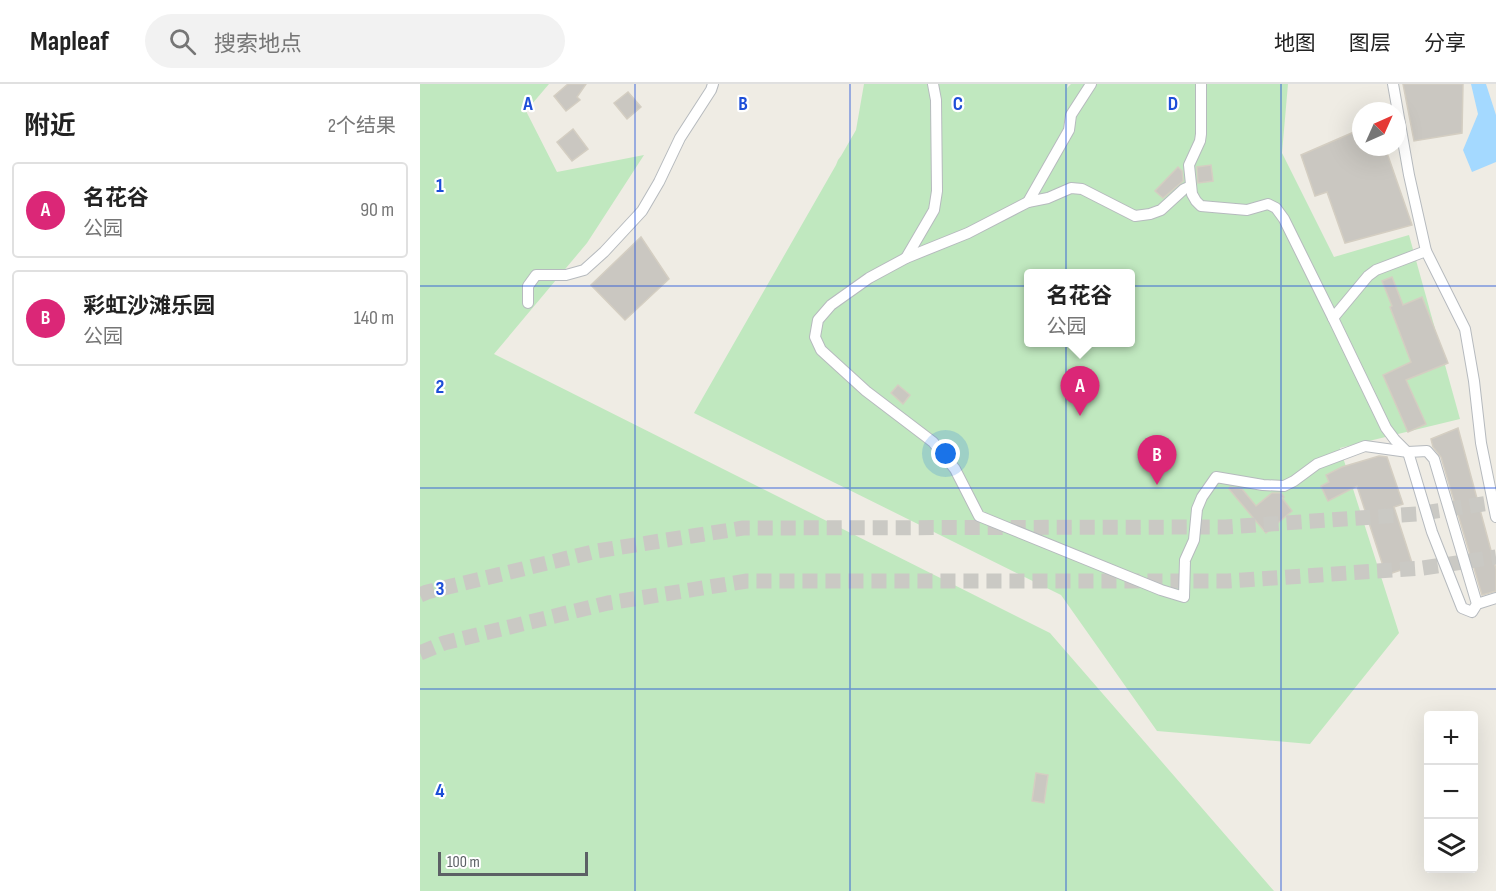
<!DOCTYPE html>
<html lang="zh">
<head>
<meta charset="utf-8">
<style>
	:root { --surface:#fff; --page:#f2f2f2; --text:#222; --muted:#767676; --line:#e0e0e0; --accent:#db2777 }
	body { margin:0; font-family:"Sofia Sans Condensed","Noto Sans SC",sans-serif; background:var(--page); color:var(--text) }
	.controls { position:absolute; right:18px; bottom:18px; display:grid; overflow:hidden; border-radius:6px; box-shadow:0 6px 24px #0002 }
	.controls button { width:54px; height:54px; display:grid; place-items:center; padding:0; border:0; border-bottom:2px solid var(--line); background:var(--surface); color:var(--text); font:30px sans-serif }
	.compass { position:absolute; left:932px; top:18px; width:54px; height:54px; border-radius:50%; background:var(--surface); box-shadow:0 6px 24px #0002; rotate:45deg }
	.scale { position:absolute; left:18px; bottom:15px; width:150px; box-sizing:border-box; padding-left:6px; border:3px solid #5c6065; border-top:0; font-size:16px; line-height:21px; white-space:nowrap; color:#5c6065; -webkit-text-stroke:4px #fff; paint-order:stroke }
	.you { position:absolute; left:526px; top:370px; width:21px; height:21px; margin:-15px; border:4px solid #fff; border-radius:50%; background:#1a73e8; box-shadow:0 0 0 9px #1a73e833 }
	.badge { display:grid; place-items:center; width:39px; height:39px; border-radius:50%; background:var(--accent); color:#fff; font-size:20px; font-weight:700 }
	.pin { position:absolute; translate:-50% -50px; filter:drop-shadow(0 2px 3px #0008) }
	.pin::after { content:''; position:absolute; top:32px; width:21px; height:18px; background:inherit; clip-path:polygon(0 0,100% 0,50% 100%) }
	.popup { position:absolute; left:604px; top:185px; width:111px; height:78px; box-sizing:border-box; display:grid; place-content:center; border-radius:6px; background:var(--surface); filter:drop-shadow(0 2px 4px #0005); font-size:20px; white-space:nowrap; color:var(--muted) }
	.popup b { font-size:22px; color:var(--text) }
	.popup::after { content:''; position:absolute; left:50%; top:100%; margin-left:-12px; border:12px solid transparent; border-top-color:var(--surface) }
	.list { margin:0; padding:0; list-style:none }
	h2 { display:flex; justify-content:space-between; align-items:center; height:78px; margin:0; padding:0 24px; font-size:26px }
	h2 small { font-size:20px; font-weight:400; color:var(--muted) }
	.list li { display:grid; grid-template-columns:39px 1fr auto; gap:18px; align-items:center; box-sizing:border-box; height:96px; margin:0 12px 12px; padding:0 12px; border:2px solid var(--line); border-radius:6px }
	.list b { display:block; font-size:22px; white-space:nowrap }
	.list p { margin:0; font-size:20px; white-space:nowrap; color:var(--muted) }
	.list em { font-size:20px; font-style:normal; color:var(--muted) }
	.icon { flex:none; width:33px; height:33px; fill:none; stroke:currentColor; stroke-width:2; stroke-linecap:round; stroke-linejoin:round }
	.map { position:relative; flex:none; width:1076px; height:807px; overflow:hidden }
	header { display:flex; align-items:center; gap:36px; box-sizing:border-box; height:84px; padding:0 30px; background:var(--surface); border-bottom:2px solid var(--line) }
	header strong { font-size:28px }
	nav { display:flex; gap:33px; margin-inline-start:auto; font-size:21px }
	.search { width:420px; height:54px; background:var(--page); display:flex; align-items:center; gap:15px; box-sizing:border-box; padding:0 21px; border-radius:33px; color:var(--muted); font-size:22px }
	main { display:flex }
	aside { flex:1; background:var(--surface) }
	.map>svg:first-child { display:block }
	.green { fill:#c0e8bf; fill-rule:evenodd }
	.water { fill:#a4d9ff }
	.building { fill:#cac7c1; stroke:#d4cec2; stroke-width:1.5 }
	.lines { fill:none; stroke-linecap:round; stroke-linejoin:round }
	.highway-tunnel { stroke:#cac9c4; stroke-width:15; stroke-dasharray:15 8; stroke-linecap:butt }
	.minor-casing { stroke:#b6babe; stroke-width:12 }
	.minor { stroke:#fff; stroke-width:10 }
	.grid { fill:none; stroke:#1d4ed8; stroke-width:1.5; stroke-opacity:0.55 }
	.grid-label { font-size:20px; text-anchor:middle; font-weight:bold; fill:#1d4ed8; stroke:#fff; stroke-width:4.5; stroke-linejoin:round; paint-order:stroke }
</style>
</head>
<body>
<header>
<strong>Mapleaf</strong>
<div class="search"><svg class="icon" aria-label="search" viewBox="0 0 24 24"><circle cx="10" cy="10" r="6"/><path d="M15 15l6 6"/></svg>搜索地点</div>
<nav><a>地图</a><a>图层</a><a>分享</a></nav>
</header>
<main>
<aside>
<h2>附近<small>2个结果</small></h2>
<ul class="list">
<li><span class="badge">A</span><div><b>名花谷</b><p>公园</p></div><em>90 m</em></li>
<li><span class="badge">B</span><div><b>彩虹沙滩乐园</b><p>公园</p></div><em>140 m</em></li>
</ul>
</aside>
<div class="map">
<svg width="1076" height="807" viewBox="0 0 1076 807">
	<rect width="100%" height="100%" fill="#efece4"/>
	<g class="green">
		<polygon points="0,0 129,0 106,27 137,88 224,71 167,159 74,270 630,549 854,807 0,807"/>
		<path d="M 444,0 L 648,0 L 647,4 L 651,0 L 868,0 L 862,69 L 914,173 L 989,151 L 1040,335 L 920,364 L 979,549 L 890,660 L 737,647 L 641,511 L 274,329 L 416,81 L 418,76 L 421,72 L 436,46 ZM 609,190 L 711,190 L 711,258 L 609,258 Z"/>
	</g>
	<polygon class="water" points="1051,0 1066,0 1076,31 1076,78 1052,88 1043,66 1058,30"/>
	<g class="building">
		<polygon points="148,0 166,0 157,13 160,16 146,27 134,12"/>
		<polygon points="983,0 1043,0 1042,49 994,57"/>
		<polygon points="208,8 221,23 207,35 194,19"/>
		<polygon points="153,45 168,65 152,77 137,58"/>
		<polygon points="941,45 941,63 965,63 992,141 925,159 907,108 895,112 881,71"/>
		<polygon points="791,81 793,97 778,99 777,83"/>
		<polygon points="758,83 762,87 763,97 743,114 735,107"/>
		<polygon points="221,153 249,195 205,236 171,201"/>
		<polygon points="972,193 983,221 1002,213 1028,279 986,296 1006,340 988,348 963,291 991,278 970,223 972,222 962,197"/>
		<polygon points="478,301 490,311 483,320 471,309"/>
		<polygon points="1038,344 1076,485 1076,507 1062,511 1021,373 1013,363 1011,355"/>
		<polygon points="959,372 967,373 983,420 974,423 993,482 966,491 937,402 908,417 901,402 909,398 906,391 922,383"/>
		<polygon points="810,403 822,405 836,422 852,409 861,409 864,413 862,414 872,427 846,449 809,405"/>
		<polygon points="616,689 628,691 624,719 612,717"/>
	</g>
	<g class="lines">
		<g class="highway-tunnel">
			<polyline points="0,511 7,508 177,467 323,444 806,443 997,430 1076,418"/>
			<polyline points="0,569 24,559 188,519 327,497 808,497 1003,484 1076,473"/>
		</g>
		<defs>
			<g id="minor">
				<polyline points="781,0 781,50 780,57 769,81 772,110 776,117 781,122 827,126 848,120 856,124 864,135 913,234"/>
				<polyline points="973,0 989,91 1006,167 1045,245 1054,297 1061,359 1076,433"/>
				<polyline points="771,102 764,105 741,126 730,130 715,132 662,105 651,104 628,114 608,118 548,149 486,174 449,194 411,221 398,236 395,253 401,266 446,307 513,358 535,385 559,432 741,506 764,513 765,476 774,456 777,425 782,413 796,393 843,401 864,402 874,397 897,380 945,362 988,368"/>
				<polyline points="608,118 649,46 651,31 671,0"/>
				<polyline points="486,174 514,126 517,107 516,16 513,0"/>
				<polyline points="108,219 108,202 116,191 146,191 164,186 184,168 222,127 239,98 260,54 291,6 293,0"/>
				<polyline points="987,368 975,356 966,344 913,234 948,192 956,186 1006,167"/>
				<polyline points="1057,520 1014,375 1007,367 988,368 1012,448 1042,524 1052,528 1057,520 1076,514"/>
			</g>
		</defs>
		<use href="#minor" class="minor-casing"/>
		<use href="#minor" class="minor"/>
	</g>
	<path class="grid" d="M 215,0 L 215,807M 430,0 L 430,807M 646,0 L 646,807M 861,0 L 861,807M 0,202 L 1076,202M 0,404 L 1076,404M 0,605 L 1076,605"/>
	<g class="grid-label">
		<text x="108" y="26">A</text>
		<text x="323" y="26">B</text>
		<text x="538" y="26">C</text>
		<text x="753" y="26">D</text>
		<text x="20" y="108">1</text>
		<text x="20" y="309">2</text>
		<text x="20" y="511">3</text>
		<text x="20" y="713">4</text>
	</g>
</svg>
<div class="controls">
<button>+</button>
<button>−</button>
<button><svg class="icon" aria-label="layers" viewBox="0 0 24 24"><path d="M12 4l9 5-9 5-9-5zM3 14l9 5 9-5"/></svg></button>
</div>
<svg class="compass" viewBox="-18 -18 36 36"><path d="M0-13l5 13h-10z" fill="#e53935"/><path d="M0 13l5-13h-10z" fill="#767676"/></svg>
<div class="scale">100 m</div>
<div class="you"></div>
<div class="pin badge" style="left:660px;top:332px">A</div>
<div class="popup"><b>名花谷</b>公园</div>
<div class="pin badge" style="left:737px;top:401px">B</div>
</div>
</main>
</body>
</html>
